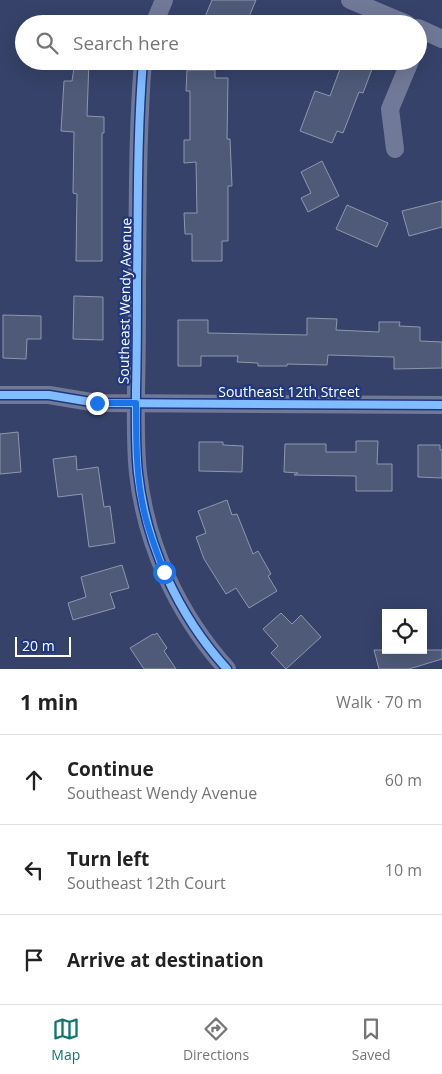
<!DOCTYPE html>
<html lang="en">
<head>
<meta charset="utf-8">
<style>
	:root { --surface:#fff; --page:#f6f6f6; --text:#222; --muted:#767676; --line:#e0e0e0; --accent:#0f766e }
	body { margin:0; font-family:"Open Sans",sans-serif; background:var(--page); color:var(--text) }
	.controls { position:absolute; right:15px; bottom:15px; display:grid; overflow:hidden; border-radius:0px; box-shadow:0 5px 20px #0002 }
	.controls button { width:45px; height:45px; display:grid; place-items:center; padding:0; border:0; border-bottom:1px solid var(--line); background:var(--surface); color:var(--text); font:25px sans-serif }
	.scale { position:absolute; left:15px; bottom:12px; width:56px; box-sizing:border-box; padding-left:5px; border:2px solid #fff; border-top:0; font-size:14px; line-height:18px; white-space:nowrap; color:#fff; -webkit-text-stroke:4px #20387f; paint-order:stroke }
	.stop { position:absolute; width:15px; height:15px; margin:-11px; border:4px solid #1a73e8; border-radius:50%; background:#fff }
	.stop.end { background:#1a73e8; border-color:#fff; box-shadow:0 1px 5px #0008 }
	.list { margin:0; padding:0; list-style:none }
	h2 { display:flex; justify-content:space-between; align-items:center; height:65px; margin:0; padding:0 20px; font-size:21px }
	h2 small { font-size:16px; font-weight:400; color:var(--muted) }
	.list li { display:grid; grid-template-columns:32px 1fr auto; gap:15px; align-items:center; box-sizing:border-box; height:90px; padding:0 20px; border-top:1px solid var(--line) }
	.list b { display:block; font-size:19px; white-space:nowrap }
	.list p { margin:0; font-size:16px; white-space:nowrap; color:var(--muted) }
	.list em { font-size:16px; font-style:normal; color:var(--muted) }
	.icon { flex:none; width:28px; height:28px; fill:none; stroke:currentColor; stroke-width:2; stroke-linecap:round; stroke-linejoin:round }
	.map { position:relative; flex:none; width:442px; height:669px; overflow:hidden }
	.search { position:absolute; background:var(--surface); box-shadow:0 5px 20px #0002; left:15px; right:15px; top:15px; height:55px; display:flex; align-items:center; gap:12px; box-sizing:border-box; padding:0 18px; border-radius:28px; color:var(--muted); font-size:19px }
	.sheet { height:335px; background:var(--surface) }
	nav { display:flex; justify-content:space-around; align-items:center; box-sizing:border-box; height:70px; border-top:1px solid var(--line); background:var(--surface); font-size:14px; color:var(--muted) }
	nav a { display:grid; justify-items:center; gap:2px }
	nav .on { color:var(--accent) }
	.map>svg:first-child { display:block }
	.building { fill:#4f5a79; stroke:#8f96ae }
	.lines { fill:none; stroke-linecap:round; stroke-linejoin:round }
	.street { stroke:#717998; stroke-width:18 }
	.cycleway-casing { stroke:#20387f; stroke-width:11 }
	.cycleway { stroke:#80bcff; stroke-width:8 }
	.route { stroke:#1a73e8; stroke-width:6 }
	.labels { text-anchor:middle; stroke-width:4.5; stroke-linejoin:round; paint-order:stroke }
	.street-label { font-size:14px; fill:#fff; stroke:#20387f }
</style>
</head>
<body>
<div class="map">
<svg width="442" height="669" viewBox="0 0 442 669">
	<rect width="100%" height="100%" fill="#364269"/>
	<g class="building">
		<polygon points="212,0 256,0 246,24 202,24"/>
		<polygon points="75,61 89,61 87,116 104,117 104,133 102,133 102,261 76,261 77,194 73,193 74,132 61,131 64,81 72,81"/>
		<polygon points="343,61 375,61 363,93 359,92 343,133 337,131 332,143 300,131 315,91 330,96"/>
		<polygon points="187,70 215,70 215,78 228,78 227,139 230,139 232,186 228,186 228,241 222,241 222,261 192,261 192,234 185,234 184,213 197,213 196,162 184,163 184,140 190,140 190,91 186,91"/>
		<polygon points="322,161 339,196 308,212 301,198 311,193 301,172"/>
		<polygon points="442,201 442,227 409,236 402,211"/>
		<polygon points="347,205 388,223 377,247 336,229"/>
		<polygon points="74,296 103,297 103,340 73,339"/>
		<polygon points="3,315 41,316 41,339 27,339 26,359 3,358"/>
		<polygon points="307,318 337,319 336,330 379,332 379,322 400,322 399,326 420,327 420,341 442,342 442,368 394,369 394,357 328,355 327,365 287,364 287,366 258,366 258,363 237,362 238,356 201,356 201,366 178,366 178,320 208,320 208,333 307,335"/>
		<polygon points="18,432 21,472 0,474 0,434"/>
		<polygon points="356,441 378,441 377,464 392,464 392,491 356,491 356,476 294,475 298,473 284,472 285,444 326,444 326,452 356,452"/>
		<polygon points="199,442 223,442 223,445 243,446 242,472 199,471"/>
		<polygon points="418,445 440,445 440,450 442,450 442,478 418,477"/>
		<polygon points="76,456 77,470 98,467 104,507 110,506 115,543 89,547 82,494 58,497 53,459"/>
		<polygon points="227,500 232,515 237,514 253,554 258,551 271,574 268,576 277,591 249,608 236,588 226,594 204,559 196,537 206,533 198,511"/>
		<polygon points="122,565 129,588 110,593 115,608 73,620 68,603 86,597 81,577"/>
		<polygon points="281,613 292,624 301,615 321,637 286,669 271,653 278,646 263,629"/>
		<polygon points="157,633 167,648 164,651 176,669 144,669 130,648 153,634 154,635"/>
		<polygon points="374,650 442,650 442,659 409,669 379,669"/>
	</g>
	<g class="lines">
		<g class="street">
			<polyline points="350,0 407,24"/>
			<polyline points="154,24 164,0"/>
			<polyline points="418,28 442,39"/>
			<path d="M 143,61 C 137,135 138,210 137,284 C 137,319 137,354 136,390 C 136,417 135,445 138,473 C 146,545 178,615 227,669"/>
			<polyline points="395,149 390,109 410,61"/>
			<polyline points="0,395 49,395 97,403 442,405"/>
		</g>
		<defs>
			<g id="cycleway">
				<path d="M 143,61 C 137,135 138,210 137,284 C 137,319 137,354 136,390 C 136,417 135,445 138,473 C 146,545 178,615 227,669"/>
				<polyline points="0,395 49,395 97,403 442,405"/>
			</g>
		</defs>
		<use href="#cycleway" class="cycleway-casing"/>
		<use href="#cycleway" class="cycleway"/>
	</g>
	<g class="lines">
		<path class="route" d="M 97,403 L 136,403 C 136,444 136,484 147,523 C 152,540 158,556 164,572"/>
	</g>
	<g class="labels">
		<g class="street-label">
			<text transform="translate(125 301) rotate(-89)" y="5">Southeast Wendy Avenue</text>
			<text x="289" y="397">Southeast 12th Street</text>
		</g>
	</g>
</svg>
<div class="controls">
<button><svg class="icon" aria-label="locate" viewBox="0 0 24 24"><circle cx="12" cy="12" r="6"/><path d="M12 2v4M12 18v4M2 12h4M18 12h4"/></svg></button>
</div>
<div class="scale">20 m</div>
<div class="stop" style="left:164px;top:572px"></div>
<div class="stop end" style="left:97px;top:403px"></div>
<div class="search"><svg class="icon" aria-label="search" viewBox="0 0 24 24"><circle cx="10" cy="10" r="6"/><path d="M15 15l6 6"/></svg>Search here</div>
</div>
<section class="sheet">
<h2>1 min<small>Walk · 70 m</small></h2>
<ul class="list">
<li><svg class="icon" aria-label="ahead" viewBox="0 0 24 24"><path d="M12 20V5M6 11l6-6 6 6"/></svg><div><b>Continue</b><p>Southeast Wendy Avenue</p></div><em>60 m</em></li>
<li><svg class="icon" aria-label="left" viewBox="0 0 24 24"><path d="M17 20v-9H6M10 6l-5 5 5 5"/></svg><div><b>Turn left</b><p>Southeast 12th Court</p></div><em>10 m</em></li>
<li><svg class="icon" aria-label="arrive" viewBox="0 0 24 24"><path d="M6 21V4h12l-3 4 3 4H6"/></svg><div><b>Arrive at destination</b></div></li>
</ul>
</section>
<nav>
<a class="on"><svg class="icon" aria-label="map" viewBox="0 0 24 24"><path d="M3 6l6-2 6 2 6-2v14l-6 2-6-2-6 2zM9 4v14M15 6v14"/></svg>Map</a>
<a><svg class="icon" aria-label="directions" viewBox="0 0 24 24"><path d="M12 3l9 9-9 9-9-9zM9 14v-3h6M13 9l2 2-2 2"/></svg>Directions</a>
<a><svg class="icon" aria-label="saved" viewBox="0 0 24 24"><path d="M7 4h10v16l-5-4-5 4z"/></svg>Saved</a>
</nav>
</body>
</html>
